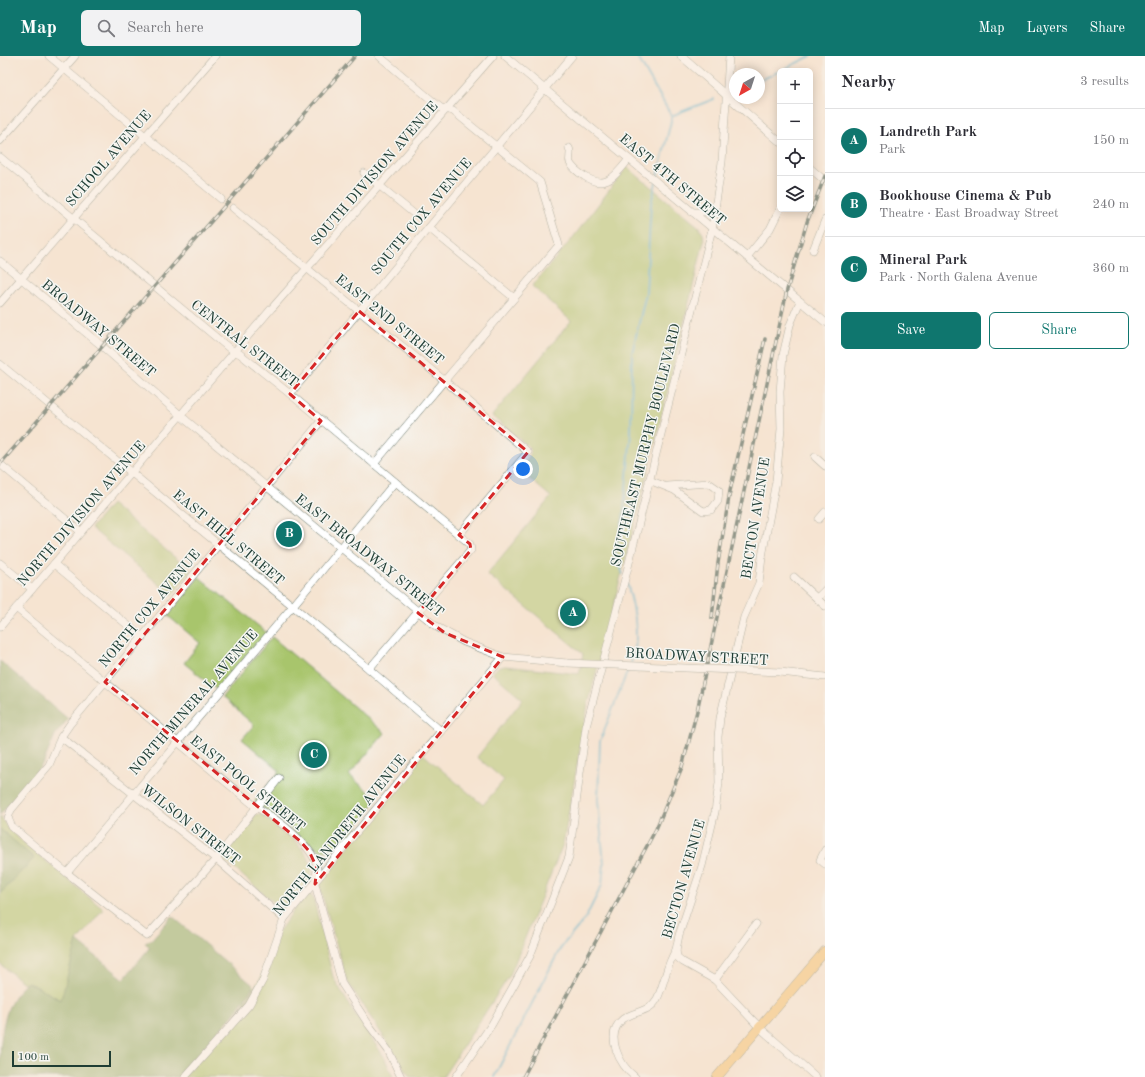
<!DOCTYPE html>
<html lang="en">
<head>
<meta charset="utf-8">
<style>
	:root { --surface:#fff; --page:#f2f2f3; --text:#2b2b33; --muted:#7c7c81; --line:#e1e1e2; --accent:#0f766e }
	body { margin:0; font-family:"Old Standard TT",serif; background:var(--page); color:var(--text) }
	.controls { position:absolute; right:12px; top:12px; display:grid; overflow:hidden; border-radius:6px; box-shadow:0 2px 10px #0003 }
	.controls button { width:36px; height:36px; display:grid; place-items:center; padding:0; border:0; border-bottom:1px solid var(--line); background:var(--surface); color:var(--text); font:20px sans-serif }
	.compass { position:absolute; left:729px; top:12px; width:36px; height:36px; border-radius:50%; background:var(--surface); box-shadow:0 2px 10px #0003; rotate:219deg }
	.scale { position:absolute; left:12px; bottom:10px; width:99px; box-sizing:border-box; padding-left:4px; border:2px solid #1f3d34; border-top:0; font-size:11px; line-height:14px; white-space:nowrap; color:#1f3d34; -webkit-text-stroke:3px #f6f6f2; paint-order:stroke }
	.you { position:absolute; left:523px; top:413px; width:14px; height:14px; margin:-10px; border:3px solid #fff; border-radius:50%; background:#1a73e8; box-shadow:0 0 0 6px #1a73e833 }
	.badge { display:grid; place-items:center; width:26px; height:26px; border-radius:50%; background:var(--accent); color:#fff; font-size:13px; font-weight:700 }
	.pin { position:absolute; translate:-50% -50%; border:2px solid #fff; box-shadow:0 1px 4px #0006 }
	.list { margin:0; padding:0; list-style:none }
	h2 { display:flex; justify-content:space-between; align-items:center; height:52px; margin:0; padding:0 16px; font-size:17px }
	h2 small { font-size:13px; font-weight:400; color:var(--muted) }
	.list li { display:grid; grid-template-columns:26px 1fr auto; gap:12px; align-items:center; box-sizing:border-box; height:64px; padding:0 16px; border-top:1px solid var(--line) }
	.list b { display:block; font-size:15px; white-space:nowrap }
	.list p { margin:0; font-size:13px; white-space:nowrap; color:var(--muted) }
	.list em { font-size:13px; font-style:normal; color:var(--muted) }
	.actions { display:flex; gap:8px; padding:12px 16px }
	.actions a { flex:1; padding:9px 0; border:1px solid var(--accent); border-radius:6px; text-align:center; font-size:14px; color:var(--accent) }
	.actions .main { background:var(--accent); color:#fff }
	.icon { flex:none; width:22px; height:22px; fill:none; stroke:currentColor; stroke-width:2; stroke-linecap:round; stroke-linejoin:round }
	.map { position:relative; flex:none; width:825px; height:1021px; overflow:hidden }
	header { display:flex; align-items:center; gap:24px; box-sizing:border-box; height:56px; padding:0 20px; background:var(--accent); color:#fff }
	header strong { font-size:19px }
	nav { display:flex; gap:22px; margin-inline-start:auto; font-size:14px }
	.search { width:280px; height:36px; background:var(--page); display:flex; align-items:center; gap:10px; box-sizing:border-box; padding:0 14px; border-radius:6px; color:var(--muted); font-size:15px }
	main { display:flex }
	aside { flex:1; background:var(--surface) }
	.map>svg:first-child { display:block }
	.green { fill:#a8c56c; stroke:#648150 }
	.forest { fill:#86aa60; stroke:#52744a }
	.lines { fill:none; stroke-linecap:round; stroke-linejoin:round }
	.stream { stroke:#4cadcb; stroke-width:2 }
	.minor-casing { stroke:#6a776b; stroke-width:8 }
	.major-casing { stroke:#6a776b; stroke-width:10 }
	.minor { stroke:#fff; stroke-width:7 }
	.major { stroke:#f5c16b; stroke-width:9 }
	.rail-casing { stroke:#1f3d34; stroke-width:3.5 }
	.rail { stroke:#f6f6f2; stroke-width:2; stroke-dasharray:6; stroke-linecap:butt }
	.minor-bridge-casing { stroke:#6a776b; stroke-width:8; stroke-linecap:butt }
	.minor-bridge { stroke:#fff; stroke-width:7 }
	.marked { fill:none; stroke:#d62828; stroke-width:3; stroke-dasharray:8 5; stroke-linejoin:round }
	.labels { text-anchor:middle; stroke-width:3; stroke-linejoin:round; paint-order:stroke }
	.street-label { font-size:14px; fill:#1f3d34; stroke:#f6f6f2 }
</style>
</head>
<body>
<header>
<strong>Map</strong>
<div class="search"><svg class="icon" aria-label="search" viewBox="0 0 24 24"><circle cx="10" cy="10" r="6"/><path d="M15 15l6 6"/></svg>Search here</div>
<nav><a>Map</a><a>Layers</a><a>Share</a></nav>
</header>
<main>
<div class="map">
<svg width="825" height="1021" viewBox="0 0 825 1021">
	<rect width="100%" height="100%" fill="#f6f6f2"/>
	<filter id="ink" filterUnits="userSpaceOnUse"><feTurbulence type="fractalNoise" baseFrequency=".025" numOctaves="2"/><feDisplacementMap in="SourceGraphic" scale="8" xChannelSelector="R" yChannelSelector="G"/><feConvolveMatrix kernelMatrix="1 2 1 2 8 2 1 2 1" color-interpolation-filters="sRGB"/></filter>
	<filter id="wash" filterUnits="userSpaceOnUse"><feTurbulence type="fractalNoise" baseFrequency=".012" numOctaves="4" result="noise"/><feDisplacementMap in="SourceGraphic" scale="16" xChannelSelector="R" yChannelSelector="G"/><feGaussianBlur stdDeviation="0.9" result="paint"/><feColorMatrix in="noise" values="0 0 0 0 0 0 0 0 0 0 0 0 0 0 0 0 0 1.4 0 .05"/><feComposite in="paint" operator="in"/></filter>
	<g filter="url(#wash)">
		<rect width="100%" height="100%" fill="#f5e4d1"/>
		<g class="green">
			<path d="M 627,111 L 699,171 L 703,178 L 704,185 L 644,431 L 588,648 L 563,788 L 510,919 L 443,1021 L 410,1021 L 347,925 L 319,828 L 423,698 L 483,749 L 504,724 L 477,701 L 523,643 L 492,617 L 497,612 L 505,610 L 579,618 L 583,598 L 487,518 L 551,441 L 519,414 C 525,407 534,400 528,390 L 492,360 L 571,265 L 532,230 L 571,184 Z"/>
			<polygon points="111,448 191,515 172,539 91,472"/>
			<polygon points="199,521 267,577 217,634 184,607 200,587 167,559"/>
			<path d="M 272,581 L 385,677 L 349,719 L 377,743 C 367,756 345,790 330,794 C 323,796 317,793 312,790 L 255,745 L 280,715 L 242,683 L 254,669 L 222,641 Z"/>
			<path d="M 256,758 L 261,759 C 279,771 321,799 310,824 L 285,852 L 279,851 L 222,802 Z"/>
			<polygon points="0,760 10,775 103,853 77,885 61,944 28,926 25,928 0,908 0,838 34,802 0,773"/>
			<polygon points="306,837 313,841 333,921 351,952 384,1001 393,1021 183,1021 231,967 262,920 277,878"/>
		</g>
		<g class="forest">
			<polygon points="0,605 68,663 55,679 44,705 39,713 0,759"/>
			<polygon points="0,773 34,802 0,838"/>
			<path d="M 172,860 L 254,930 L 234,958 L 178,1021 L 0,1021 C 0,987 0,948 28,926 L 61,944 L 77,885 L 124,923 L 150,891 L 145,887 L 152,883 Z"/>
		</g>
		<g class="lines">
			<g class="stream">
				<polyline points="637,0 672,61"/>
				<polyline points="759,25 811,0"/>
				<polyline points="623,518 615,495 623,464 631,377 632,297 646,237 651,147 672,61 678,57 714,43"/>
				<path d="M 627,528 C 635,553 641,582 631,607"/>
				<polyline points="494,1021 561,891 585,863 602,829 604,808 598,745 600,685 629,611"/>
			</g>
		</g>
	</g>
	<g filter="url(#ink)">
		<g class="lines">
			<defs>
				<g id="minor">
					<polyline points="49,0 221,143"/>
					<polyline points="505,0 825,266"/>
					<polyline points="681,0 780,86"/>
					<polyline points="0,85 75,0"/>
					<path d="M 569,92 C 572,97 568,102 570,107 C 573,112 579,117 584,120 C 606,135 615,120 629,103"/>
					<polyline points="0,101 230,293 240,298 290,338 470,488 471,494 369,613"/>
					<polyline points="810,112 825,125"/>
					<polyline points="364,117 413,157"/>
					<polyline points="233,152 445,325 528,396 459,479"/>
					<polyline points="692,156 709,156 716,151"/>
					<polyline points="429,172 514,242"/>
					<polyline points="813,194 825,164"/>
					<polyline points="747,201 770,173 780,153"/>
					<polyline points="0,205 103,291 187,365 437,571 464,586 503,601 567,607"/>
					<polyline points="800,245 790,269 783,299 780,336 781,373 776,425 762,501 759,527 744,561 720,662 718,681 719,727 715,756 702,810 679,879 676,894 677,901 683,906 715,924 760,972 816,1021"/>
					<polyline points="0,247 215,0"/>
					<polyline points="273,251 493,0"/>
					<polyline points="0,308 369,613 441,675"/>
					<polyline points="290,338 572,0"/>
					<polyline points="815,401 825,410"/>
					<polyline points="0,408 81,476"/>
					<polyline points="374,408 559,189 540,126 453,55 441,52 379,0"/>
					<polyline points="649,424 674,434 703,455 711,454 718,445 719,434 709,427 667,430"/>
					<polyline points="819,463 825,456"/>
					<polyline points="0,507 32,533"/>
					<polyline points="54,508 142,581"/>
					<polyline points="794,521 825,550"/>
					<polyline points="817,542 825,534"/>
					<path d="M 16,552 L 256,751 C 274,761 315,790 317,812 C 317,817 315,823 315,828 L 342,928 L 369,969 L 388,994 L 401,1021"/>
					<polyline points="0,571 271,253"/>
					<polyline points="780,616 825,621"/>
					<polyline points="61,681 216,803 284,863"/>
					<polyline points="279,722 216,803 147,880 67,817 12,771 8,762 11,754 49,709 61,681 70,668 321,365"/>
					<polyline points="825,794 820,804 825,808"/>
					<polyline points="67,817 292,551 395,426"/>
					<polyline points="715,924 756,868"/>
					<polyline points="185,1021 249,949 263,924 284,863 503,601"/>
					<polyline points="456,1021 492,968 530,900 569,801 586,671 627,515 712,173 722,106 729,0"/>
					<path d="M 635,1021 C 619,1009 604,978 623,963 C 634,955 650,956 657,943 C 665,927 666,909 676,894"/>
				</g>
				<polyline id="major" points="717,1021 825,895"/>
			</defs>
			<use href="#minor" class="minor-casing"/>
			<use href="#major" class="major-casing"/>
			<use href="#minor" class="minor"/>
			<use href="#major" class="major"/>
			<defs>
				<g id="rail">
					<polyline points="0,408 355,0"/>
					<polyline points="712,562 718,507 730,435 765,283"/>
					<polyline points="523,1021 656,773 682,711 697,655 787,234 807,166 825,120"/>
				</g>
			</defs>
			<use href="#rail" class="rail-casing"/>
			<use href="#rail" class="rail"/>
			<defs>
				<polyline id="minor-bridge" points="567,607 780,616"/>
			</defs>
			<use href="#minor-bridge" class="minor-bridge-casing"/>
			<use href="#minor-bridge" class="minor-bridge"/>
		</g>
	</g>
	<path d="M0 0H825V1021H0ZM 359,255 L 528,396 L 459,479 L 470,488 L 471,494 L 418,557 L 445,577 L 503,601 L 315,828 L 317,812 L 309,795 L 300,785 L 105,626 L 321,365 L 290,338 Z" fill="#f5e4d1" fill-opacity=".55" fill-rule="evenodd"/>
	<path class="marked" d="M 359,255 L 528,396 L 459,479 L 470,488 L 471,494 L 418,557 L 445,577 L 503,601 L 315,828 L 317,812 L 309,795 L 300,785 L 105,626 L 321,365 L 290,338 Z"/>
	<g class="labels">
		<g class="street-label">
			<text transform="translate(108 102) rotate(-49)" y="5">SCHOOL AVENUE</text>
			<text transform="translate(374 117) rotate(-49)" y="5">SOUTH DIVISION AVENUE</text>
			<text transform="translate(673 123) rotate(40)" y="5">EAST 4TH STREET</text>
			<text transform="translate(421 160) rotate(-50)" y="5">SOUTH COX AVENUE</text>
			<text transform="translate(390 263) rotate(39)" y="5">EAST 2ND STREET</text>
			<text transform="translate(99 272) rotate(40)" y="5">BROADWAY STREET</text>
			<text transform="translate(245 287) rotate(38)" y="5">CENTRAL STREET</text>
			<text transform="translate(645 389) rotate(-76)" y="5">SOUTHEAST MURPHY BOULEVARD</text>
			<text transform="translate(81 457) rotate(-49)" y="5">NORTH DIVISION AVENUE</text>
			<text transform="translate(755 462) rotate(-81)" y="5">BECTON AVENUE</text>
			<text transform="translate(229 481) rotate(40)" y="5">EAST HILL STREET</text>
			<text transform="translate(370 499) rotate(39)" y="5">EAST BROADWAY STREET</text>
			<text transform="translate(149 552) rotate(-50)" y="5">NORTH COX AVENUE</text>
			<text transform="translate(697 600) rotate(3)" y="5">BROADWAY STREET</text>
			<text transform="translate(193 646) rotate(-49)" y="5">NORTH MINERAL AVENUE</text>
			<text transform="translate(248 727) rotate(39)" y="5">EAST POOL STREET</text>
			<text transform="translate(191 768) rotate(38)" y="5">WILSON STREET</text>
			<text transform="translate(339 779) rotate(-51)" y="5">NORTH LANDRETH AVENUE</text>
			<text transform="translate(683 823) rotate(-74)" y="5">BECTON AVENUE</text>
		</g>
	</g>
</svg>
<div class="controls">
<button>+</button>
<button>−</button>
<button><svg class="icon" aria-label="locate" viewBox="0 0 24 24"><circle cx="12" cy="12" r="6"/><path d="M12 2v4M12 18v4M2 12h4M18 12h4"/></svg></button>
<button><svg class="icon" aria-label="layers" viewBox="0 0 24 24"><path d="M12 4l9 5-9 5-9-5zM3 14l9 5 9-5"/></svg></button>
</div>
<svg class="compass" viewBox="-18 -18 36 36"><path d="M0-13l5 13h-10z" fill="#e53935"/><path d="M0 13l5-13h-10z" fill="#7c7c81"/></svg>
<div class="scale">100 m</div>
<div class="you"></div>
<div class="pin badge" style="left:573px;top:557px">A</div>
<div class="pin badge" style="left:289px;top:478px">B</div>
<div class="pin badge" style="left:314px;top:699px">C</div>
</div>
<aside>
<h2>Nearby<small>3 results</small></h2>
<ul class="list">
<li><span class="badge">A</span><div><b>Landreth Park</b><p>Park</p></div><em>150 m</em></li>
<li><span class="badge">B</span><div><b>Bookhouse Cinema &amp; Pub</b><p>Theatre · East Broadway Street</p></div><em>240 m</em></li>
<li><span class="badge">C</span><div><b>Mineral Park</b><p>Park · North Galena Avenue</p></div><em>360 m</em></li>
</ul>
<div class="actions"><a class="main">Save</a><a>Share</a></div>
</aside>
</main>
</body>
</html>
